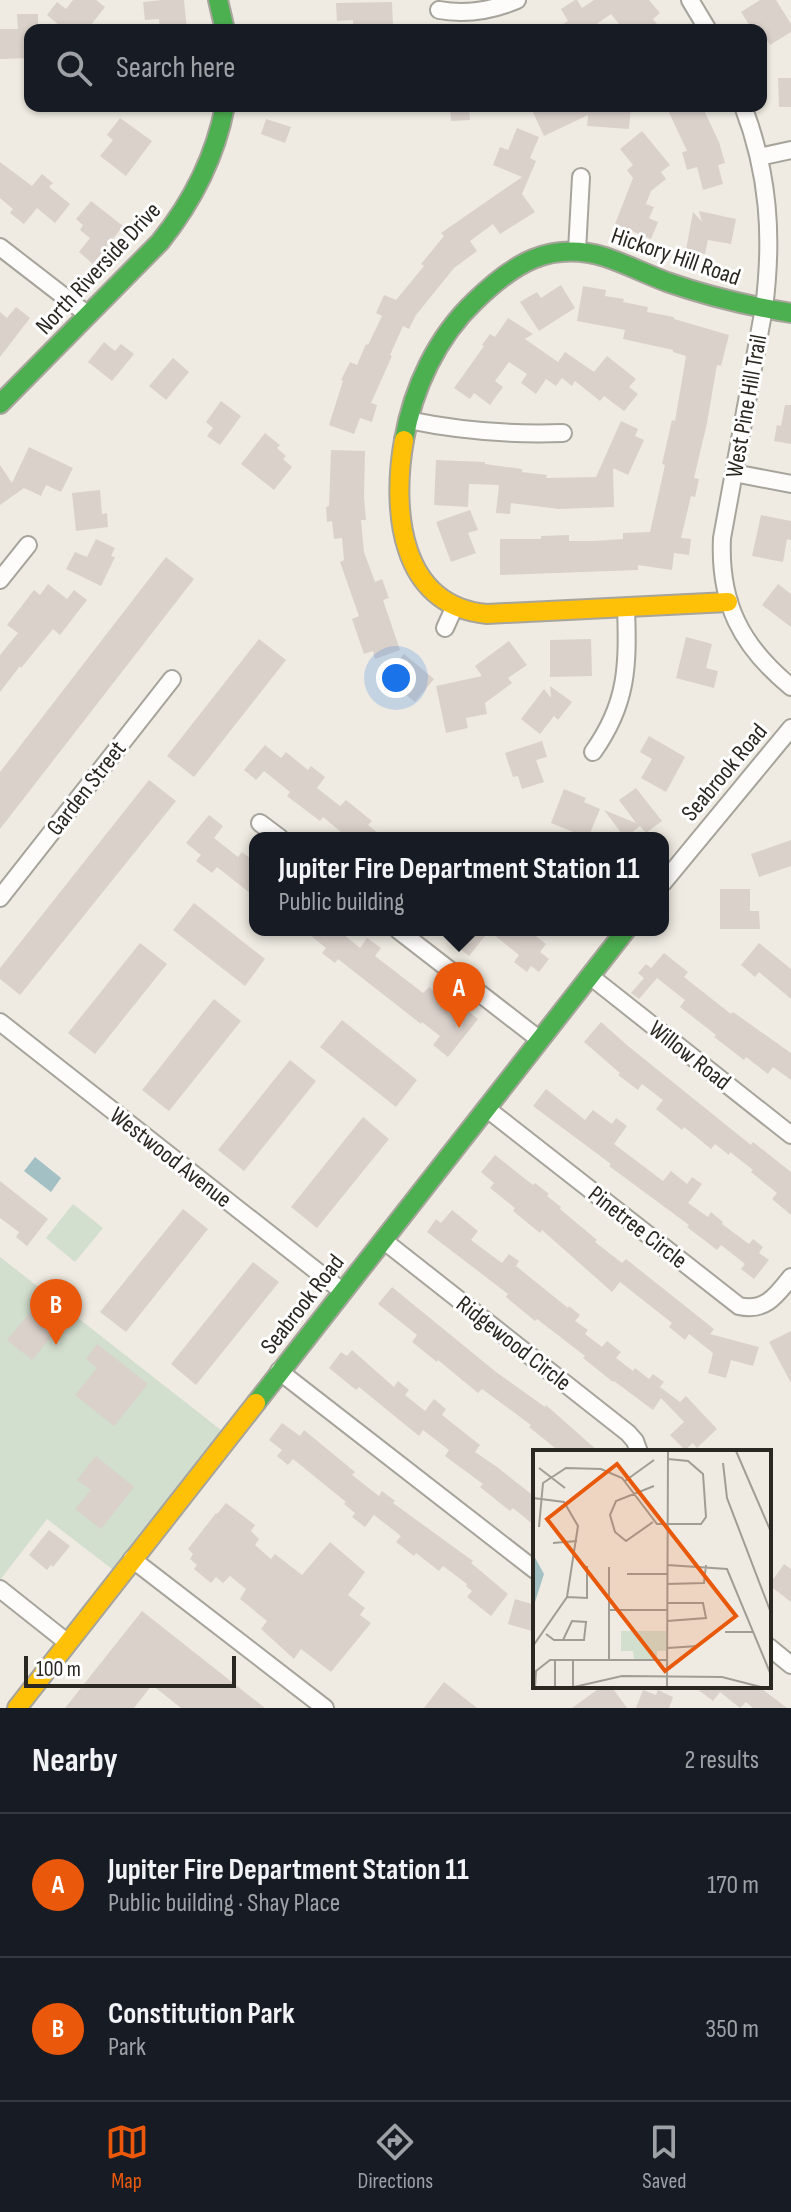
<!DOCTYPE html>
<html lang="en">
<head>
<meta charset="utf-8">
<style>
	:root { --surface:#171b24; --page:#242831; --text:#f1f3f6; --muted:#9ea1a6; --line:#363941; --accent:#ea580c }
	body { margin:0; font-family:"Sofia Sans Condensed",sans-serif; background:var(--page); color:var(--text) }
	.scale { position:absolute; left:24px; bottom:20px; width:212px; box-sizing:border-box; padding-left:8px; border:4px solid #2b2721; border-top:0; font-size:22px; line-height:28px; white-space:nowrap; color:#2b2721; -webkit-text-stroke:6px #fff; paint-order:stroke }
	.you { position:absolute; left:396px; top:678px; width:28px; height:28px; margin:-20px; border:6px solid #fff; border-radius:50%; background:#1a73e8; box-shadow:0 0 0 12px #1a73e833 }
	.badge { display:grid; place-items:center; width:52px; height:52px; border-radius:50%; background:var(--accent); color:#fff; font-size:26px; font-weight:700 }
	.pin { position:absolute; translate:-50% -66px; filter:drop-shadow(0 2px 4px #0008) }
	.pin::after { content:''; position:absolute; top:42px; width:28px; height:24px; background:inherit; clip-path:polygon(0 0,100% 0,50% 100%) }
	.popup { position:absolute; left:249px; top:832px; width:420px; height:104px; box-sizing:border-box; display:grid; place-content:center; border-radius:16px; background:var(--surface); filter:drop-shadow(0 2px 6px #0005); font-size:26px; white-space:nowrap; color:var(--muted) }
	.popup b { font-size:30px; color:var(--text) }
	.popup::after { content:''; position:absolute; left:50%; top:100%; margin-left:-16px; border:16px solid transparent; border-top-color:var(--surface) }
	.list { margin:0; padding:0; list-style:none }
	h2 { display:flex; justify-content:space-between; align-items:center; height:104px; margin:0; padding:0 32px; font-size:34px }
	h2 small { font-size:26px; font-weight:400; color:var(--muted) }
	.list li { display:grid; grid-template-columns:52px 1fr auto; gap:24px; align-items:center; box-sizing:border-box; height:144px; padding:0 32px; border-top:2px solid var(--line) }
	.list b { display:block; font-size:30px; white-space:nowrap }
	.list p { margin:0; font-size:26px; white-space:nowrap; color:var(--muted) }
	.list em { font-size:26px; font-style:normal; color:var(--muted) }
	.icon { flex:none; width:44px; height:44px; fill:none; stroke:currentColor; stroke-width:2; stroke-linecap:round; stroke-linejoin:round }
	.map { position:relative; flex:none; width:791px; height:1708px; overflow:hidden }
	.search { position:absolute; background:var(--surface); box-shadow:0 2px 6px #0004; left:24px; right:24px; top:24px; height:88px; display:flex; align-items:center; gap:20px; box-sizing:border-box; padding:0 28px; border-radius:16px; color:var(--muted); font-size:30px }
	.sheet { height:392px; background:var(--surface) }
	nav { display:flex; justify-content:space-around; align-items:center; box-sizing:border-box; height:112px; border-top:2px solid var(--line); background:var(--surface); font-size:22px; color:var(--muted) }
	nav a { display:grid; justify-items:center; gap:4px }
	nav .on { color:var(--accent) }
	.map>svg:first-child { display:block }
	.green { fill:#d2dece }
	.water { fill:#a3c0c4 }
	.building { fill:#dad1ca }
	.lines { fill:none; stroke-linecap:round; stroke-linejoin:round }
	.street-casing { stroke:#a7a49c; stroke-width:20 }
	.fast-casing { stroke:#a7a49c; stroke-width:22 }
	.slow-casing { stroke:#a7a49c; stroke-width:22 }
	.street { stroke:#fdfcfb; stroke-width:16 }
	.fast { stroke:#4caf50; stroke-width:18 }
	.slow { stroke:#ffc107; stroke-width:18 }
	.labels { text-anchor:middle; stroke-width:6; stroke-linejoin:round; paint-order:stroke }
	.street-label { font-size:24px; fill:#2b2721; stroke:#fff }
	.inset-road { fill:none; stroke:#a19d95; stroke-width:2 }
	.view { fill:#e8590c; fill-opacity:0.15; stroke:#e8590c; stroke-width:4 }
	.inset-edge { fill:none; stroke:#2b2721; stroke-width:4 }
</style>
</head>
<body>
<div class="map">
<svg width="791" height="1708" viewBox="0 0 791 1708">
	<rect width="100%" height="100%" fill="#efebe2"/>
	<g class="green">
		<polygon points="73,1204 103,1228 75,1262 46,1238"/>
		<polygon points="0,1257 226,1434 116,1572 47,1519 0,1580"/>
	</g>
	<polygon class="water" points="35,1157 61,1178 51,1192 24,1171"/>
	<g class="building">
		<polygon points="73,0 96,0 105,7 87,30 65,30 47,15 57,2 66,9"/>
		<polygon points="162,0 184,0 187,30 160,30 159,19 145,20 143,2"/>
		<polygon points="575,0 577,0 582,8 594,0 649,0 660,13 653,19 662,30 624,30 611,14 588,30 553,30 568,21 561,9"/>
		<polygon points="760,0 776,0 791,24 791,32 770,45 757,24 751,28 741,12"/>
		<polygon points="392,2 393,26 382,26 382,30 353,30 353,20 337,21 336,3"/>
		<polygon points="17,14 38,14 38,30 30,30 30,58 0,59 0,29 18,29"/>
		<polygon points="778,78 791,78 791,107 779,107"/>
		<polygon points="450,106 469,106 470,120 451,121"/>
		<polygon points="530,106 631,106 629,129 587,126 588,115 544,136"/>
		<polygon points="666,106 702,106 719,142 725,163 718,165 723,184 703,190 697,167 687,170 682,152 687,151"/>
		<polygon points="120,118 152,141 126,176 100,156 113,140 107,135"/>
		<polygon points="266,119 291,127 285,143 261,134"/>
		<polygon points="517,128 539,137 530,158 536,161 522,194 535,212 500,234 493,224 470,241 477,251 454,268 416,315 409,329 403,326 390,355 392,356 371,403 377,405 372,422 360,418 354,434 329,425 343,381 341,380 350,362 357,365 366,344 368,345 382,316 376,313 384,295 396,300 424,266 421,264 444,236 441,233 522,177 493,165 500,147 508,150"/>
		<polygon points="642,131 670,165 661,172 666,179 651,191 646,204 654,207 649,218 658,222 651,239 615,224 633,178 627,170 633,165 620,149"/>
		<polygon points="0,162 32,186 42,174 53,183 49,187 70,204 55,223 37,208 24,224 10,213 13,209 0,198"/>
		<polygon points="91,201 123,226 93,264 79,252 90,238 80,230 83,225 76,219"/>
		<polygon points="699,211 736,219 731,244 708,240 705,254 686,250 693,212 702,222"/>
		<polygon points="561,285 575,308 539,331 520,302 537,292 541,298"/>
		<polygon points="583,286 606,290 605,296 624,299 623,302 648,307 647,312 674,317 674,319 729,335 721,366 717,365 707,423 694,478 699,479 695,497 691,496 681,538 691,539 689,555 674,553 672,570 638,565 638,570 500,575 500,539 541,539 541,536 569,535 569,541 593,541 623,539 623,533 650,532 665,465 662,464 672,420 675,421 686,356 673,352 673,350 623,339 625,330 577,321"/>
		<polygon points="16,307 30,318 0,357 0,312 7,318"/>
		<polygon points="508,318 533,334 525,339 558,362 565,352 594,372 607,356 636,379 629,387 638,394 624,411 604,396 600,401 575,381 572,386 562,378 556,386 546,379 536,394 521,383 527,374 509,362 495,381 503,387 490,405 474,393 470,399 454,388 484,346 482,345 490,334 495,337"/>
		<polygon points="104,342 115,351 121,344 134,354 112,381 88,362"/>
		<polygon points="173,358 189,372 166,400 149,386"/>
		<polygon points="221,401 241,416 220,445 207,436 213,428 206,422"/>
		<polygon points="785,405 791,405 791,444 774,441 777,425 781,426"/>
		<polygon points="621,421 638,429 635,436 644,440 628,475 613,468 614,507 559,509 511,503 510,514 496,513 499,485 469,484 468,507 434,505 436,460 485,462 485,464 522,469 522,472 547,475 546,478 596,477"/>
		<polygon points="265,433 280,445 277,448 286,456 283,459 292,467 274,490 241,464"/>
		<polygon points="29,447 73,468 61,492 46,485 41,496 24,488 0,505 0,465 12,483"/>
		<polygon points="331,450 365,451 364,497 366,520 361,520 364,552 375,582 382,579 389,598 383,600 400,650 375,659 373,651 364,654 352,619 359,616 340,562 344,560 342,538 334,539 332,521 327,522 326,507 329,506"/>
		<polygon points="100,490 102,514 107,513 108,527 76,531 72,493"/>
		<polygon points="470,510 478,530 468,533 476,553 451,562 436,522"/>
		<polygon points="761,515 791,521 791,540 787,539 783,562 752,556"/>
		<polygon points="96,539 115,548 111,556 115,557 101,586 66,569 75,552 87,557"/>
		<polygon points="166,557 194,579 0,829 0,772"/>
		<polygon points="48,584 67,599 74,590 87,600 60,635 53,629 21,668 20,666 0,692 0,655 18,633 7,625 34,590 40,595"/>
		<polygon points="778,584 791,594 791,627 762,605"/>
		<polygon points="686,637 712,644 706,668 718,671 714,688 676,678"/>
		<polygon points="259,639 286,660 194,777 167,756"/>
		<polygon points="591,639 592,676 550,677 550,640"/>
		<polygon points="509,641 527,665 508,678 512,683 485,703 487,714 466,718 468,728 446,733 436,686 482,676 475,666"/>
		<polygon points="404,654 434,679 415,702 399,689 394,696 379,684"/>
		<polygon points="550,686 572,702 558,720 554,716 540,734 521,719 544,689 551,698"/>
		<polygon points="649,736 685,757 666,792 641,778 652,759 640,752"/>
		<polygon points="542,741 547,757 536,760 544,782 522,789 518,776 513,777 505,753"/>
		<polygon points="265,745 281,758 286,752 308,770 311,766 325,777 317,788 340,806 346,800 372,821 368,825 384,838 348,838 323,817 320,821 287,796 290,792 264,771 256,780 244,770"/>
		<polygon points="149,780 176,801 20,995 0,979 0,968"/>
		<polygon points="636,788 662,821 646,833 640,826 625,838 604,810 636,823 619,800"/>
		<polygon points="564,789 586,798 584,802 600,809 588,838 551,823"/>
		<polygon points="209,815 223,826 214,838 238,857 242,852 255,862 255,897 217,867 212,873 196,861 201,855 186,843"/>
		<polygon points="791,840 791,866 759,877 751,854"/>
		<polygon points="720,889 750,889 750,911 759,911 760,929 720,929"/>
		<polygon points="194,903 265,959 245,986 173,930"/>
		<polygon points="304,930 338,930 360,948 367,938 381,948 375,956 423,993 429,987 454,1007 457,1002 478,1019 448,1057 433,1045 440,1036 422,1022 421,1024 338,959 335,963 322,953 326,948"/>
		<polygon points="436,930 528,930 546,944 540,952 549,959 539,972 531,966 527,972 514,962 519,955 489,931 469,956"/>
		<polygon points="140,943 167,964 95,1054 68,1033"/>
		<polygon points="759,943 791,969 791,999 759,972 755,977 741,965"/>
		<polygon points="664,953 688,972 684,977 731,1014 733,1012 791,1053 791,1080 773,1067 768,1074 746,1057 744,1060 714,1037 716,1035 680,1007 685,1000 657,978 639,999 631,993 644,978 638,973 646,964 651,968"/>
		<polygon points="214,999 241,1021 169,1111 142,1090"/>
		<polygon points="342,1020 417,1080 396,1107 320,1047"/>
		<polygon points="601,1022 628,1046 751,1145 753,1142 791,1172 791,1215 772,1199 777,1193 751,1172 753,1170 730,1152 729,1155 715,1144 711,1149 684,1127 682,1130 656,1109 663,1100 642,1084 638,1090 618,1075 620,1073 584,1042"/>
		<polygon points="290,1060 316,1081 244,1171 218,1150"/>
		<polygon points="546,1089 585,1120 593,1110 612,1124 616,1118 627,1126 614,1144 663,1181 671,1171 687,1184 692,1177 702,1184 688,1203 708,1217 711,1212 723,1222 722,1224 749,1244 753,1239 763,1247 759,1253 769,1260 754,1279 741,1269 745,1264 721,1245 717,1250 687,1227 689,1225 609,1166 611,1164 533,1106"/>
		<polygon points="363,1117 389,1139 317,1228 291,1207"/>
		<polygon points="495,1155 533,1185 535,1183 549,1194 547,1196 561,1207 560,1209 597,1240 595,1242 622,1263 626,1259 714,1329 710,1334 759,1347 753,1366 731,1360 726,1378 708,1373 713,1353 689,1334 685,1340 669,1327 672,1323 620,1282 612,1292 542,1230 540,1233 513,1211 515,1208 490,1188 494,1183 481,1172"/>
		<polygon points="0,1181 48,1219 27,1246 16,1237 19,1232 0,1218"/>
		<polygon points="183,1209 208,1229 126,1332 100,1312"/>
		<polygon points="452,1210 478,1231 471,1240 502,1263 509,1254 519,1261 516,1266 568,1308 569,1306 580,1315 575,1321 588,1330 585,1334 602,1347 607,1341 621,1352 616,1358 633,1371 635,1368 649,1379 653,1374 664,1382 660,1387 680,1402 686,1396 717,1429 697,1448 693,1443 685,1450 670,1435 684,1422 661,1398 653,1410 614,1381 613,1382 583,1358 585,1356 537,1319 535,1321 506,1297 508,1294 427,1232 436,1219 441,1223"/>
		<polygon points="253,1262 279,1282 196,1385 171,1364"/>
		<polygon points="392,1287 496,1372 545,1407 546,1405 599,1452 560,1452 529,1427 531,1425 482,1389 478,1393 438,1360 437,1362 412,1342 417,1335 378,1304"/>
		<polygon points="33,1309 58,1329 32,1360 7,1340"/>
		<polygon points="791,1331 791,1383 769,1342"/>
		<polygon points="97,1344 148,1384 114,1426 75,1395 97,1368 86,1359"/>
		<polygon points="352,1350 394,1387 398,1381 409,1390 405,1395 425,1411 434,1399 446,1409 442,1415 480,1445 475,1452 497,1467 535,1497 535,1526 513,1508 510,1511 480,1487 483,1484 445,1456 449,1450 423,1430 419,1436 359,1387 356,1390 329,1368 341,1352 347,1356"/>
		<polygon points="282,1423 300,1436 304,1430 355,1472 352,1475 379,1496 382,1491 395,1501 393,1503 473,1561 471,1563 508,1594 491,1616 467,1597 472,1591 466,1586 467,1584 443,1566 439,1571 416,1553 414,1556 396,1542 401,1536 374,1515 365,1527 352,1517 355,1513 344,1504 346,1502 293,1459 288,1465 277,1456 282,1450 269,1440"/>
		<polygon points="96,1456 134,1487 101,1529 75,1509 91,1490 77,1480"/>
		<polygon points="226,1503 255,1525 251,1531 259,1539 255,1545 271,1559 275,1554 302,1575 330,1542 365,1572 348,1595 365,1608 360,1615 371,1623 331,1672 301,1649 294,1659 261,1629 267,1621 240,1599 246,1589 230,1576 223,1583 216,1577 211,1583 194,1569 197,1565 190,1559 193,1554 188,1549 216,1513 217,1514"/>
		<polygon points="49,1530 70,1546 53,1567 51,1565 47,1570 29,1555"/>
		<polygon points="784,1564 791,1569 791,1602 769,1585"/>
		<polygon points="515,1599 535,1605 535,1632 508,1624"/>
		<polygon points="142,1611 265,1708 181,1708 152,1685 134,1708 65,1708"/>
		<polygon points="444,1682 477,1708 424,1708"/>
		<polygon points="594,1686 611,1686 627,1708 572,1708 597,1690"/>
		<polygon points="693,1686 758,1686 787,1708 753,1708 746,1702 740,1708 720,1692 713,1701"/>
		<polygon points="643,1690 656,1695 658,1690 673,1697 669,1708 636,1708"/>
	</g>
	<g class="lines">
		<defs>
			<g id="street">
				<polyline points="690,0 708,30"/>
				<path d="M 439,10 C 467,15 491,11 517,0"/>
				<path d="M 743,106 C 769,174 773,237 764,308 L 722,538 C 719,603 741,646 791,687"/>
				<polyline points="759,157 791,150"/>
				<polyline points="0,247 88,315"/>
				<polyline points="577,251 581,177"/>
				<path d="M 408,420 C 461,431 508,435 563,433"/>
				<polyline points="734,473 791,484"/>
				<polyline points="0,580 28,545"/>
				<polyline points="445,628 455,606"/>
				<path d="M 593,752 C 628,703 628,665 626,607"/>
				<polyline points="260,823 280,838"/>
				<polyline points="663,883 791,728"/>
				<polyline points="0,898 172,679"/>
				<polyline points="398,930 540,1040"/>
				<polyline points="590,976 791,1135"/>
				<polyline points="0,1022 342,1291"/>
				<path d="M 486,1108 L 739,1306 C 765,1312 776,1296 791,1277"/>
				<polyline points="383,1240 628,1433 635,1441 639,1452"/>
				<polyline points="279,1371 535,1570"/>
				<polyline points="132,1559 325,1708"/>
				<polyline points="0,1589 68,1643"/>
				<polyline points="769,1647 791,1665"/>
			</g>
			<g id="fast">
				<polyline points="218,0 225,30"/>
				<path d="M 0,404 L 160,242 C 193,201 215,158 225,106"/>
				<path d="M 404,440 C 413,388 437,337 475,301 C 513,264 550,240 605,257 C 626,264 646,274 667,282 C 707,296 749,306 791,313"/>
				<polyline points="256,1403 626,930"/>
			</g>
			<g id="slow">
				<path d="M 404,440 C 392,507 398,606 487,614 L 728,602"/>
				<polyline points="17,1708 256,1403"/>
			</g>
		</defs>
		<use href="#street" class="street-casing"/>
		<use href="#fast" class="fast-casing"/>
		<use href="#slow" class="slow-casing"/>
		<use href="#street" class="street"/>
		<use href="#fast" class="fast"/>
		<use href="#slow" class="slow"/>
	</g>
	<g class="labels">
		<g class="street-label">
			<text transform="translate(676 256) rotate(19)" y="8">Hickory Hill Road</text>
			<text transform="translate(98 268) rotate(-47)" y="8">North Riverside Drive</text>
			<text transform="translate(746 406) rotate(-80)" y="8">West Pine Hill Trail</text>
			<text transform="translate(724 772) rotate(-50)" y="8">Seabrook Road</text>
			<text transform="translate(86 788) rotate(-52)" y="8">Garden Street</text>
			<text transform="translate(690 1055) rotate(38)" y="8">Willow Road</text>
			<text transform="translate(171 1157) rotate(38)" y="8">Westwood Avenue</text>
			<text transform="translate(638 1227) rotate(38)" y="8">Pinetree Circle</text>
			<text transform="translate(302 1304) rotate(-52)" y="8">Seabrook Road</text>
			<text transform="translate(514 1343) rotate(38)" y="8">Ridgewood Circle</text>
		</g>
	</g>
	<g transform="translate(533 1450)">
		<rect width="238" height="238" fill="#efebe2"/>
		<path d="M 88,181 L 133,181 L 133,201 L 124,201 L 124,210 L 101,210 L 100,201 L 88,201 Z" fill="#d2dece"/>
		<path d="M 0,104 L 11,124 L 0,158 Z" fill="#a3c0c4"/>
		<path class="inset-road" d="M 203,1 L 238,82M 190,13 L 194,48 L 238,163M 6,18 L 32,38M 92,31 L 121,10M 0,48 L 31,52 L 45,76 L 34,147 L 0,196M 120,72 L 93,91 L 82,82 L 77,65 L 83,51 L 121,36M 6,77 L 10,33 L 33,18 L 68,19 L 89,28 L 124,74 L 168,74 L 173,67 L 170,24 L 155,11 L 135,9M 20,93 L 44,91M 134,115 L 194,119 L 238,225M 94,124 L 134,124M 134,134 L 171,133 L 173,115M 34,147 L 54,148 L 54,116M 76,160 L 134,160M 134,171 L 173,168 L 170,153 L 134,153M 192,182 L 221,182M 13,184 L 21,190 L 51,190 L 53,172 L 39,171 L 30,190M 134,198 L 165,196M 76,210 L 76,117M 2,237 L 3,221 L 17,210 L 134,210M 22,237 L 22,209M 40,237 L 40,210M 41,237 L 89,226 L 189,227 L 228,237M 134,237 L 135,1"/>
		<path class="view" d="M 84,14 L 203,166 L 132,221 L 14,69 Z"/>
		<rect width="238" height="238" class="inset-edge"/>
	</g>
</svg>
<div class="scale">100 m</div>
<div class="you"></div>
<div class="pin badge" style="left:459px;top:1028px">A</div>
<div class="popup"><b>Jupiter Fire Department Station 11</b>Public building</div>
<div class="pin badge" style="left:56px;top:1345px">B</div>
<div class="search"><svg class="icon" aria-label="search" viewBox="0 0 24 24"><circle cx="10" cy="10" r="6"/><path d="M15 15l6 6"/></svg>Search here</div>
</div>
<section class="sheet">
<h2>Nearby<small>2 results</small></h2>
<ul class="list">
<li><span class="badge">A</span><div><b>Jupiter Fire Department Station 11</b><p>Public building · Shay Place</p></div><em>170 m</em></li>
<li><span class="badge">B</span><div><b>Constitution Park</b><p>Park</p></div><em>350 m</em></li>
</ul>
</section>
<nav>
<a class="on"><svg class="icon" aria-label="map" viewBox="0 0 24 24"><path d="M3 6l6-2 6 2 6-2v14l-6 2-6-2-6 2zM9 4v14M15 6v14"/></svg>Map</a>
<a><svg class="icon" aria-label="directions" viewBox="0 0 24 24"><path d="M12 3l9 9-9 9-9-9zM9 14v-3h6M13 9l2 2-2 2"/></svg>Directions</a>
<a><svg class="icon" aria-label="saved" viewBox="0 0 24 24"><path d="M7 4h10v16l-5-4-5 4z"/></svg>Saved</a>
</nav>
</body>
</html>
